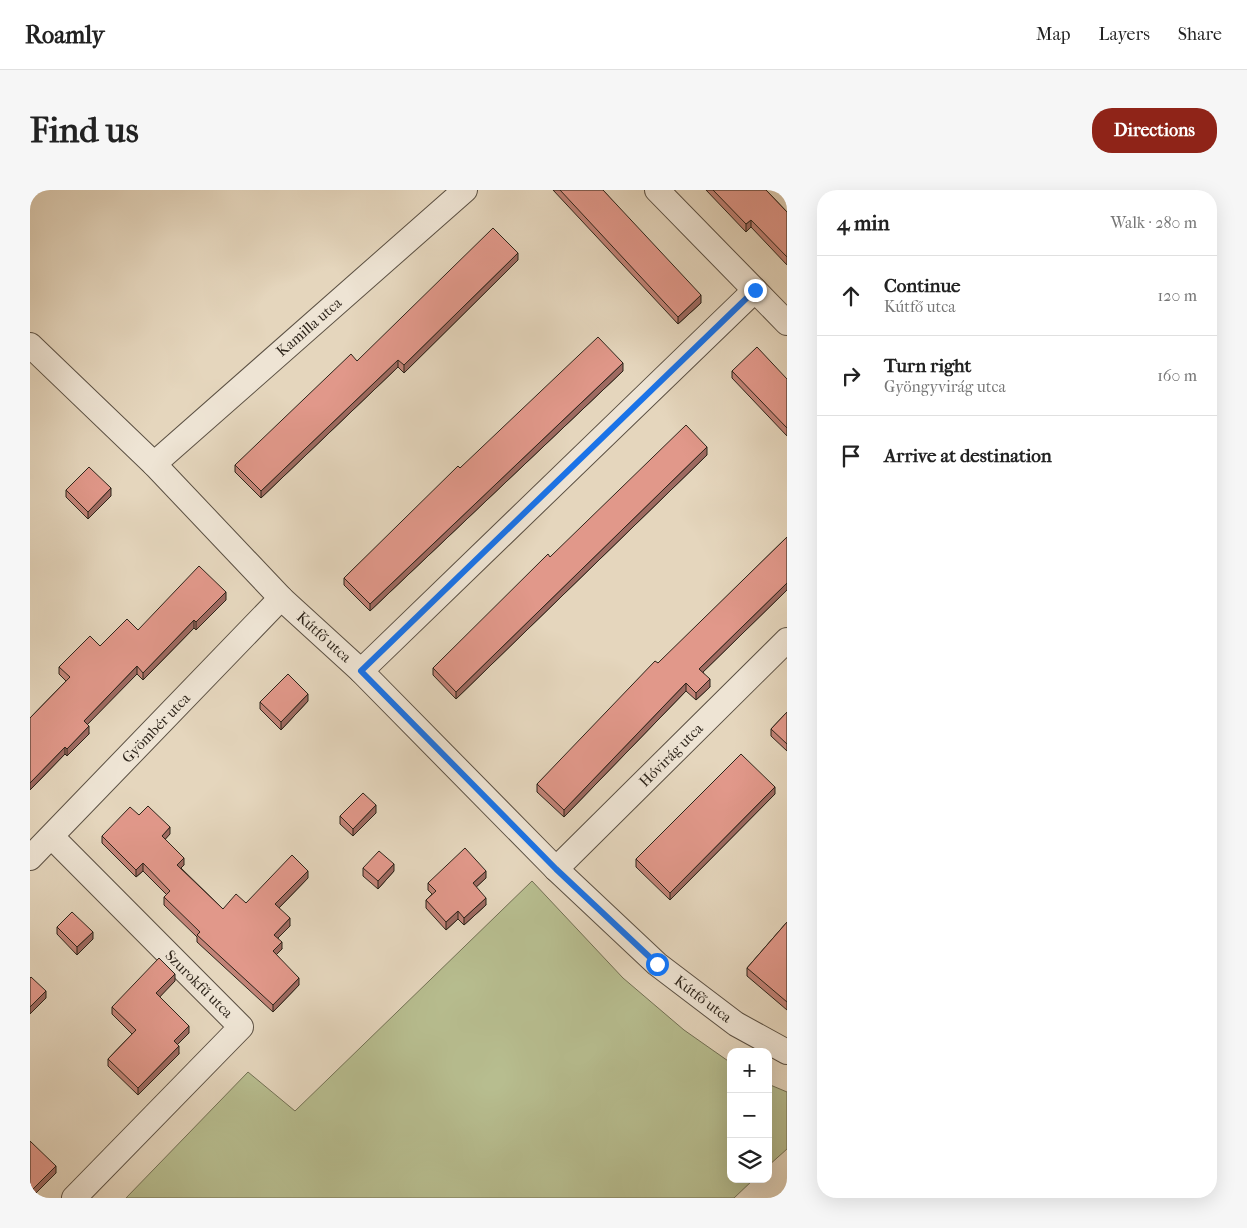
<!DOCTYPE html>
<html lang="en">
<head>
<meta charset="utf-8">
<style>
	:root { --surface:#fff; --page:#f6f6f6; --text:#222; --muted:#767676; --line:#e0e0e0; --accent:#8f2418 }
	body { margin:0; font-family:"IM FELL French Canon",serif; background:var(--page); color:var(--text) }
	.controls { position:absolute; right:15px; bottom:15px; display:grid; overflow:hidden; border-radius:10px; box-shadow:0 5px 20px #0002 }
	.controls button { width:45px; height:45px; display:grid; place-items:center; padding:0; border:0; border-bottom:1px solid var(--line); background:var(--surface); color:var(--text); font:25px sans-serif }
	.stop { position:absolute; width:15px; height:15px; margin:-11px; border:4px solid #1a73e8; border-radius:50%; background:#fff }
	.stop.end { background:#1a73e8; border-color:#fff; box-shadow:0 1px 5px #0008 }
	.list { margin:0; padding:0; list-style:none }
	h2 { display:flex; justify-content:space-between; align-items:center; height:65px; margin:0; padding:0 20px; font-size:21px }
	h2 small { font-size:16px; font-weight:400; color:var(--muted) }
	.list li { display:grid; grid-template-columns:32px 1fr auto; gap:15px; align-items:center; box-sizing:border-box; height:80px; padding:0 20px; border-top:1px solid var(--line) }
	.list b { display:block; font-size:19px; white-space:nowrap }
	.list p { margin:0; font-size:16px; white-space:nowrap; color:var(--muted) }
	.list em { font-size:16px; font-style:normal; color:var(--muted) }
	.icon { flex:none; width:28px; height:28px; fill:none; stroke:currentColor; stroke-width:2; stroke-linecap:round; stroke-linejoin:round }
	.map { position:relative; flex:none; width:757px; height:1008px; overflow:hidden; border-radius:20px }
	header { display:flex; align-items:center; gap:30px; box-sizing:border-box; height:70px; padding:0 25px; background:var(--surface); border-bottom:1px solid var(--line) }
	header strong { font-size:24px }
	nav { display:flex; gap:28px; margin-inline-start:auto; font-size:18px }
	.intro { display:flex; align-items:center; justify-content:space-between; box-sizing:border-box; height:120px; padding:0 30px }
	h1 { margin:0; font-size:35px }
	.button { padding:12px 22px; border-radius:20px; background:var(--accent); color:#fff; font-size:18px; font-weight:700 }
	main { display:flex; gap:30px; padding:0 30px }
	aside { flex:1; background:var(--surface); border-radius:20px; box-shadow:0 5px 20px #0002 }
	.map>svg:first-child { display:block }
	.green { fill:#b7bd8f; stroke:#727054 }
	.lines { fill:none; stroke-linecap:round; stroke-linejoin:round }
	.minor-casing { stroke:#5b5043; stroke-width:26 }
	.minor { stroke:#eee4d4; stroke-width:24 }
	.wall { fill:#c28377; stroke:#2d241a }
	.shaded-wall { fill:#9e6a61; stroke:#2d241a }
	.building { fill:#e1988a; stroke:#2d241a }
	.route { stroke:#1a73e8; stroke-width:6 }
	.labels { text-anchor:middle; stroke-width:4; stroke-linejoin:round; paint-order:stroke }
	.street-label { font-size:15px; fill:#2d241a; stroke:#eee4d4 }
</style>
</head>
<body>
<header>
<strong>Roamly</strong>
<nav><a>Map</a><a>Layers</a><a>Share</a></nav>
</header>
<div class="intro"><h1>Find us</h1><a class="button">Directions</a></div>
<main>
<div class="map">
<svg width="757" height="1008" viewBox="0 0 757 1008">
	<rect width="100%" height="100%" fill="#e5d6bd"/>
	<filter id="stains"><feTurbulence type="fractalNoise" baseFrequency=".004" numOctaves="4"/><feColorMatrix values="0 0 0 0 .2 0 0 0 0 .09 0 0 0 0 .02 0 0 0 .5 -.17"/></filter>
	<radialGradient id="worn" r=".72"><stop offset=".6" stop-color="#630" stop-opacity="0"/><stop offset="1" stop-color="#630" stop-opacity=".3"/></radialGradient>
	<g class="green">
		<polygon points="502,691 593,788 654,840 701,873 701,989 724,989 704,1008 96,1008 218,882 265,921"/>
		<polygon points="738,894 757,902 757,959 738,976"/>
	</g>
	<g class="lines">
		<defs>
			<g id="minor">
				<polyline points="627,0 757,133"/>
				<polyline points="0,155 124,274 251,408 331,481 526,679 627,774 706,834 757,862"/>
				<polyline points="124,274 435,0"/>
				<polyline points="331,481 725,100"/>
				<polyline points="22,647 211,837 44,1008"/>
				<polyline points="0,668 251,408"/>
				<polyline points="526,679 757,450"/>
			</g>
		</defs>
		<use href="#minor" class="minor-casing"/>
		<use href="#minor" class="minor"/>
	</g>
	<g class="wall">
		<polygon points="523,0 573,0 671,113 648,134"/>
		<polygon points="676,0 736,0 757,22 757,75 721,37 716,42"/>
		<polygon points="488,70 374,183 368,177 231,308 205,282 205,275 327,171"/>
		<polygon points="593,181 340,421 314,395 314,388 430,278"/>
		<polygon points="702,181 757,189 757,246 702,188"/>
		<polygon points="677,265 426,509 403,485 403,478 520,367"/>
		<polygon points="36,300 81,306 58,329 36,307"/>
		<polygon points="757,347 757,400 673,482 680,497 666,510 656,501 534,627 507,602 507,594"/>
		<polygon points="196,410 166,440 164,438 113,490 107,484 57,534 59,544 37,566 35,564 0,600 0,528 36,491 29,484 29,477 70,456 108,440"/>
		<polygon points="278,511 251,540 230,519 230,512"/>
		<polygon points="757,522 757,561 741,546 741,539"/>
		<polygon points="745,604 640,710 606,677 606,669"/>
		<polygon points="346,623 323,646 310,634 310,626"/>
		<polygon points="109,625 140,644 135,649 154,675 151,678 193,719 216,713 278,688 249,718 260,736 248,748 252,759 246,764 269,795 243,822 167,752 167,747 134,715 134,707 137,705 113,681 106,687 72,653 72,646"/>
		<polygon points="333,678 364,681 348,699 333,686"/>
		<polygon points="456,688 446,697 456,715 434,735 428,729 416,740 396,718 396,710 402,704 398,700 398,693"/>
		<polygon points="757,732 757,820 717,786 717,778"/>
		<polygon points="27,737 63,749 47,765 27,744"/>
		<polygon points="145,791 129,807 159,843 147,855 149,864 108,905 78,876 78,869 102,844 82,824 82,817"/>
		<polygon points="0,951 26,983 2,1007 0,1005"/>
	</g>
	<g class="shaded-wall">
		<polygon points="721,30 721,37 716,42 716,34"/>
		<polygon points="488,63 488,70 374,183 374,175"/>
		<polygon points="671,105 671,113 648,134 648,127"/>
		<polygon points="368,170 368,177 231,308 231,301"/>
		<polygon points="593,173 593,181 340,421 340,414"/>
		<polygon points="677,257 677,265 426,509 426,502"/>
		<polygon points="81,298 81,306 58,329 58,322"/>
		<polygon points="757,393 757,400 669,486 669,479"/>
		<polygon points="196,402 196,410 166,440 166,432"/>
		<polygon points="164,430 164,438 113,490 113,483"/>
		<polygon points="107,476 107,484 54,538 54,531"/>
		<polygon points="680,489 680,497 666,510 666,503"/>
		<polygon points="656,493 656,501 534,627 534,620"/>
		<polygon points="278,504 278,511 251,540 251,532"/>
		<polygon points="59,536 59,544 37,566 37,559"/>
		<polygon points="35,557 35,564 0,600 0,593"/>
		<polygon points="745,597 745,604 640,710 640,703"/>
		<polygon points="346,615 346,623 323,646 323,639"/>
		<polygon points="140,637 140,644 132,653 132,646"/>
		<polygon points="154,668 154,675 147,682 147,675"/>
		<polygon points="113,673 113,681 106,687 106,680"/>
		<polygon points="364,674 364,681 348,699 348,691"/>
		<polygon points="278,681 278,688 245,722 245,714"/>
		<polygon points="456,681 456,688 443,700 443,693"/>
		<polygon points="456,708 456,715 434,735 434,728"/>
		<polygon points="428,721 428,729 416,740 416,732"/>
		<polygon points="260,728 260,736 244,752 244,745"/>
		<polygon points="63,742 63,749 47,765 47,757"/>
		<polygon points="252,752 252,759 243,768 243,761"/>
		<polygon points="145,784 145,791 126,811 126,803"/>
		<polygon points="269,788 269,795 243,822 243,815"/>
		<polygon points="16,801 16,808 0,824 0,817"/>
		<polygon points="159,836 159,843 144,858 144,851"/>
		<polygon points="149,856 149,864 108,905 108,898"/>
		<polygon points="26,976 26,983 2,1007 2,1000"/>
	</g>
	<g class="building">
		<polygon points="530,0 573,0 671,105 648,127"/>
		<polygon points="683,0 736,0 757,22 757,67 721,30 716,34"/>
		<polygon points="463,38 488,63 374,175 368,170 231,301 205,275 321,164 327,171"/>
		<polygon points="568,147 593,173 340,414 314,388 428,276 430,278"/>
		<polygon points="727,157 757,189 757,238 702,181"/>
		<polygon points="656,235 677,257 426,502 403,478 518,364 520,367"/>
		<polygon points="59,277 81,298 58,322 36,300"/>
		<polygon points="757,347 757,393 669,479 680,489 666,503 656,493 534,620 507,594 625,471 628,473"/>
		<polygon points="169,376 196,402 166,432 164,430 113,483 107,476 54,531 59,536 37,559 35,557 0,593 0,528 40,487 29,477 60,446 70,456 97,429 108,440"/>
		<polygon points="258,484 278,504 251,532 230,512"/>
		<polygon points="757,522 757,554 741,539"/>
		<polygon points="711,564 745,597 640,703 606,669"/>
		<polygon points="333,603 346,615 323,639 310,626"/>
		<polygon points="118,616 140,637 132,646 154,668 147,675 193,719 206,704 216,713 262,665 278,681 245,714 260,728 244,745 252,752 243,761 269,788 243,815 167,745 170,742 134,707 140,701 113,673 106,680 72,646 100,617 109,625"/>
		<polygon points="435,658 456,681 443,693 456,708 434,728 428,721 416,732 396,710 406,701 398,693"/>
		<polygon points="349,661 364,674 348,691 333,678"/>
		<polygon points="42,722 63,742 47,757 27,737"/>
		<polygon points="757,732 757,812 717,778"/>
		<polygon points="129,768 145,784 126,803 159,836 144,851 149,856 108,898 78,869 106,840 82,817"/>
		<polygon points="1,787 16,801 0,817 0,788"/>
		<polygon points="0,951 26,976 2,1000 0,998"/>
	</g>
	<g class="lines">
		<polyline class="route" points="627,774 526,679 331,481 725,100"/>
	</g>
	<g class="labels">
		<g class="street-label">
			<text transform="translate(279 137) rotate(-41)" y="5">Kamilla utca</text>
			<text transform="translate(294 447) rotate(42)" y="5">Kútfő utca</text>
			<text transform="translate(126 538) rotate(-46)" y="5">Gyömbér utca</text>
			<text transform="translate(641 565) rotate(-45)" y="5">Hóvirág utca</text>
			<text transform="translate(169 794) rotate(45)" y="5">Szurokfű utca</text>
			<text transform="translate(673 809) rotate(37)" y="5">Kútfő utca</text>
		</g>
	</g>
	<rect width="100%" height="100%" filter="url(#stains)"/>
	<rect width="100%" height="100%" fill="url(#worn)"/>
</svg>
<div class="controls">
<button>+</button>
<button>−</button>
<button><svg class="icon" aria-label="layers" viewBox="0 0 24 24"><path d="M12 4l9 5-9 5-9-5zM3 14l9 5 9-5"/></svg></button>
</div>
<div class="stop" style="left:627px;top:774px"></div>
<div class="stop end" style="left:725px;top:100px"></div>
</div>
<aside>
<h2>4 min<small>Walk · 280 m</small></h2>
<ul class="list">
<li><svg class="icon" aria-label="ahead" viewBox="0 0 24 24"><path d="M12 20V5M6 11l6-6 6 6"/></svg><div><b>Continue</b><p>Kútfő utca</p></div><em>120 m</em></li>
<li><svg class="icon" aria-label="right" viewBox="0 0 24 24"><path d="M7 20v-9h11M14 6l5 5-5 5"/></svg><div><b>Turn right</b><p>Gyöngyvirág utca</p></div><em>160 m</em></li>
<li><svg class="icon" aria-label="arrive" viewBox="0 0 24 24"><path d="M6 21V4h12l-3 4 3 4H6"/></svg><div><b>Arrive at destination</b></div></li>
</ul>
</aside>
</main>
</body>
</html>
